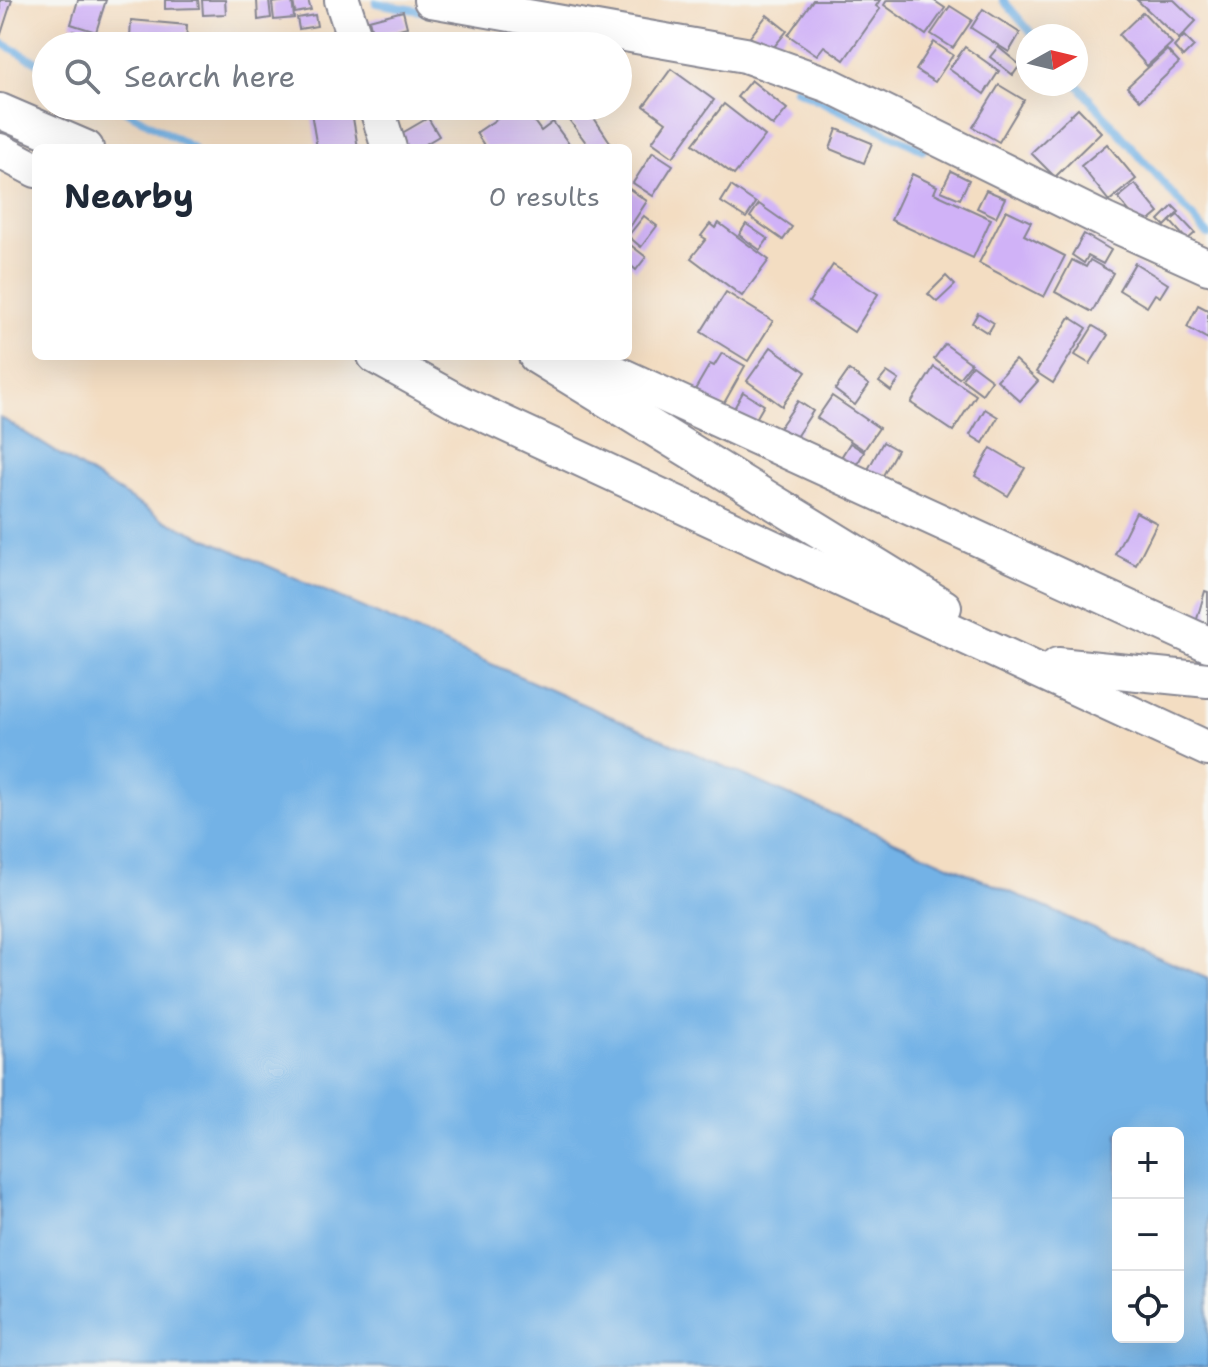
<!DOCTYPE html>
<html lang="en">
<head>
<meta charset="utf-8">
<style>
	:root { --surface:#fff; --page:#f6f6f7; --text:#1f2937; --muted:#747a83; --line:#e0e1e3 }
	body { margin:0; font-family:"Shantell Sans",sans-serif; background:var(--page); color:var(--text) }
	.controls { position:absolute; right:24px; bottom:24px; display:grid; overflow:hidden; border-radius:12px; box-shadow:0 8px 32px #0002 }
	.controls button { width:72px; height:72px; display:grid; place-items:center; padding:0; border:0; border-bottom:2px solid var(--line); background:var(--surface); color:var(--text); font:40px sans-serif }
	.compass { position:absolute; left:1016px; top:24px; width:72px; height:72px; border-radius:50%; background:var(--surface); box-shadow:0 8px 32px #0002; rotate:82deg }
	.list { margin:0; padding:0; list-style:none }
	h2 { display:flex; justify-content:space-between; align-items:center; height:104px; margin:0; padding:0 32px; font-size:34px }
	h2 small { font-size:26px; font-weight:400; color:var(--muted) }
	.icon { flex:none; width:44px; height:44px; fill:none; stroke:currentColor; stroke-width:2; stroke-linecap:round; stroke-linejoin:round }
	.map { position:relative; flex:none; width:1208px; height:1367px; overflow:hidden }
	.search { position:absolute; background:var(--surface); box-shadow:0 8px 32px #0002; left:32px; top:32px; width:600px; height:88px; display:flex; align-items:center; gap:20px; box-sizing:border-box; padding:0 28px; border-radius:44px; color:var(--muted); font-size:30px }
	.panel { position:absolute; background:var(--surface); box-shadow:0 8px 32px #0002; left:32px; top:144px; width:600px; height:216px; border-radius:12px }
	.map>svg:first-child { display:block }
	.water { fill:#73b2e6; stroke:#4770a2; stroke-width:2; fill-rule:evenodd }
	.lines { fill:none; stroke-linecap:round; stroke-linejoin:round }
	.stream { stroke:#73b2e6; stroke-width:8 }
	.building { fill:#d0b2f7 }
	.minor-casing { stroke:#878690; stroke-width:38 }
	.minor { stroke:#fff; stroke-width:34 }
</style>
</head>
<body>
<div class="map">
<svg width="1208" height="1367" viewBox="0 0 1208 1367">
	<rect width="100%" height="100%" fill="#f6f6f2"/>
	<filter id="ink" filterUnits="userSpaceOnUse"><feTurbulence type="fractalNoise" baseFrequency=".0125" numOctaves="2"/><feDisplacementMap in="SourceGraphic" scale="16" xChannelSelector="R" yChannelSelector="G"/><feConvolveMatrix kernelMatrix="1 2 1 2 8 2 1 2 1" color-interpolation-filters="sRGB"/></filter>
	<filter id="wash" filterUnits="userSpaceOnUse"><feTurbulence type="fractalNoise" baseFrequency=".006" numOctaves="4" result="noise"/><feDisplacementMap in="SourceGraphic" scale="32" xChannelSelector="R" yChannelSelector="G"/><feGaussianBlur stdDeviation="1.8" result="paint"/><feColorMatrix in="noise" values="0 0 0 0 0 0 0 0 0 0 0 0 0 0 0 0 0 1.4 0 .05"/><feComposite in="paint" operator="in"/></filter>
	<g filter="url(#wash)">
		<rect width="100%" height="100%" fill="#f3ddc2"/>
		<path class="water" d="M 0,417 L 166,521 L 1208,979 L 1208,1367 L 0,1367 ZM 1118,1133 L 1178,1133 L 1178,1337 L 1118,1337 Z"/>
		<g class="lines">
			<g class="stream">
				<polyline points="1003,0 1034,36"/>
				<polyline points="376,3 426,12"/>
				<polyline points="0,42 46,67"/>
				<polyline points="1076,83 1208,235"/>
				<polyline points="795,89 923,150"/>
				<polyline points="117,106 193,148"/>
			</g>
		</g>
		<g id="blocks">
			<g class="building">
				<polygon points="0,0 12,0 1,34 0,33"/>
				<polygon points="78,0 106,0 96,32 71,24"/>
				<polygon points="165,0 198,0 199,8 165,9"/>
				<polygon points="202,0 225,0 226,14 203,15"/>
				<polygon points="257,0 269,0 271,18 258,20"/>
				<polygon points="292,0 294,18 274,20 272,3"/>
				<polygon points="308,0 311,10 295,13 293,1"/>
				<polygon points="813,0 880,0 876,6 880,9 844,60 824,46 817,55 788,35"/>
				<polygon points="887,0 933,0 945,8 926,35 884,5"/>
				<polygon points="1137,0 1174,0 1196,21 1179,39"/>
				<polygon points="950,6 972,20 953,48 931,34"/>
				<polygon points="983,9 1020,33 1009,52 971,28"/>
				<polygon points="403,11 407,27 373,36 369,20"/>
				<polygon points="1143,12 1172,43 1147,66 1119,35"/>
				<polygon points="315,15 317,26 299,29 297,18"/>
				<polygon points="767,15 787,31 769,53 750,37"/>
				<polygon points="131,20 187,25 186,43 130,39"/>
				<polygon points="73,31 91,36 88,46 69,46"/>
				<polygon points="340,33 344,46 302,46 301,45"/>
				<polygon points="1184,36 1194,46 1183,57 1174,47"/>
				<polygon points="934,42 953,55 935,82 916,70"/>
				<polygon points="965,47 999,71 984,94 949,69"/>
				<polygon points="998,47 1020,65 1013,75 990,57"/>
				<polygon points="1167,50 1179,63 1140,100 1127,87"/>
				<polygon points="671,69 714,100 673,157 652,142 666,122 644,106"/>
				<polygon points="751,80 787,109 773,126 737,97"/>
				<polygon points="999,85 1024,100 999,142 973,127"/>
				<polygon points="724,104 765,136 734,175 693,144"/>
				<polygon points="351,106 358,148 317,148 310,107"/>
				<polygon points="516,106 523,106 541,131 553,122 572,148 486,148 476,133"/>
				<polygon points="559,106 586,106 614,148 590,148"/>
				<polygon points="1078,108 1101,132 1055,177 1031,153"/>
				<polygon points="428,118 439,136 419,148 404,148 397,136"/>
				<polygon points="837,129 872,143 864,163 830,149"/>
				<polygon points="1107,144 1136,179 1109,201 1081,166"/>
				<polygon points="653,152 673,165 653,196 633,183"/>
				<polygon points="951,171 969,180 960,199 941,191"/>
				<polygon points="912,174 937,186 934,193 991,219 973,258 891,220"/>
				<polygon points="1135,184 1159,213 1142,227 1118,198"/>
				<polygon points="731,186 756,203 746,218 721,202"/>
				<polygon points="628,188 647,201 628,230"/>
				<polygon points="986,190 1005,198 996,217 977,208"/>
				<polygon points="759,204 792,227 783,240 750,217"/>
				<polygon points="1173,206 1179,212 1165,226 1159,220"/>
				<polygon points="1006,210 1031,222 1024,235 1065,256 1044,297 979,263"/>
				<polygon points="1178,215 1195,233 1187,240 1170,221"/>
				<polygon points="644,216 657,226 641,247 628,236"/>
				<polygon points="719,223 769,260 742,296 691,258 706,239 701,236 710,224 715,228"/>
				<polygon points="746,224 768,239 760,250 739,235"/>
				<polygon points="1084,234 1111,250 1103,264 1088,256 1084,263 1072,255"/>
				<polygon points="628,243 646,257 636,270 628,263"/>
				<polygon points="1072,260 1086,267 1090,260 1113,273 1092,312 1055,292"/>
				<polygon points="1135,263 1168,284 1160,297 1155,294 1147,307 1119,290"/>
				<polygon points="833,265 878,294 854,332 809,302"/>
				<polygon points="946,276 955,285 937,302 928,294"/>
				<polygon points="726,292 773,321 748,361 701,332"/>
				<polygon points="1198,305 1208,310 1208,339 1187,327"/>
				<polygon points="978,313 994,323 988,333 972,323"/>
				<polygon points="1070,317 1087,328 1053,383 1036,372"/>
				<polygon points="1093,326 1108,335 1090,364 1075,355"/>
				<polygon points="945,344 971,363 959,378 934,359"/>
				<polygon points="771,347 806,372 782,406 747,381"/>
				<polygon points="722,353 745,366 719,412 692,395 710,364 714,366"/>
				<polygon points="1015,360 1038,381 1020,401 997,380"/>
				<polygon points="972,365 992,380 982,394 962,379"/>
				<polygon points="934,367 976,395 953,431 911,403"/>
				<polygon points="849,370 869,385 855,405 835,390"/>
				<polygon points="887,372 899,380 891,391 879,382"/>
				<polygon points="743,392 764,405 753,424 732,412"/>
				<polygon points="832,396 879,428 864,450 817,418"/>
				<polygon points="798,401 813,411 794,440 778,430"/>
				<polygon points="985,409 998,417 983,443 970,435"/>
				<polygon points="883,442 897,450 880,481 866,473"/>
				<polygon points="850,443 864,452 855,468 840,459"/>
				<polygon points="991,448 1025,468 1008,496 975,476"/>
				<polygon points="1136,512 1157,523 1136,565 1115,554"/>
				<polygon points="1205,591 1208,592 1208,630 1195,626"/>
			</g>
		</g>
	</g>
	<g filter="url(#ink)">
		<use href="#blocks" fill-opacity="0" stroke="#878690" stroke-width="2"/>
		<g class="lines">
			<defs>
				<g id="minor">
					<polyline points="342,0 357,46"/>
					<polyline points="431,0 745,55 829,85 1106,221 1208,267"/>
					<polyline points="376,106 389,148"/>
					<polyline points="0,111 86,148"/>
					<polyline points="0,151 36,170"/>
					<polyline points="375,356 460,403 1208,749"/>
					<polyline points="536,356 944,607"/>
					<polyline points="579,356 1208,644"/>
					<polyline points="1052,675 1058,665 1208,680"/>
				</g>
			</defs>
			<use href="#minor" class="minor-casing"/>
			<use href="#minor" class="minor"/>
		</g>
	</g>
</svg>
<div class="controls">
<button>+</button>
<button>−</button>
<button><svg class="icon" aria-label="locate" viewBox="0 0 24 24"><circle cx="12" cy="12" r="6"/><path d="M12 2v4M12 18v4M2 12h4M18 12h4"/></svg></button>
</div>
<svg class="compass" viewBox="-18 -18 36 36"><path d="M0-13l5 13h-10z" fill="#e53935"/><path d="M0 13l5-13h-10z" fill="#747a83"/></svg>
<div class="search"><svg class="icon" aria-label="search" viewBox="0 0 24 24"><circle cx="10" cy="10" r="6"/><path d="M15 15l6 6"/></svg>Search here</div>
<section class="panel">
<h2>Nearby<small>0 results</small></h2>
<ul class="list">
</ul>
</section>
</div>
</body>
</html>
